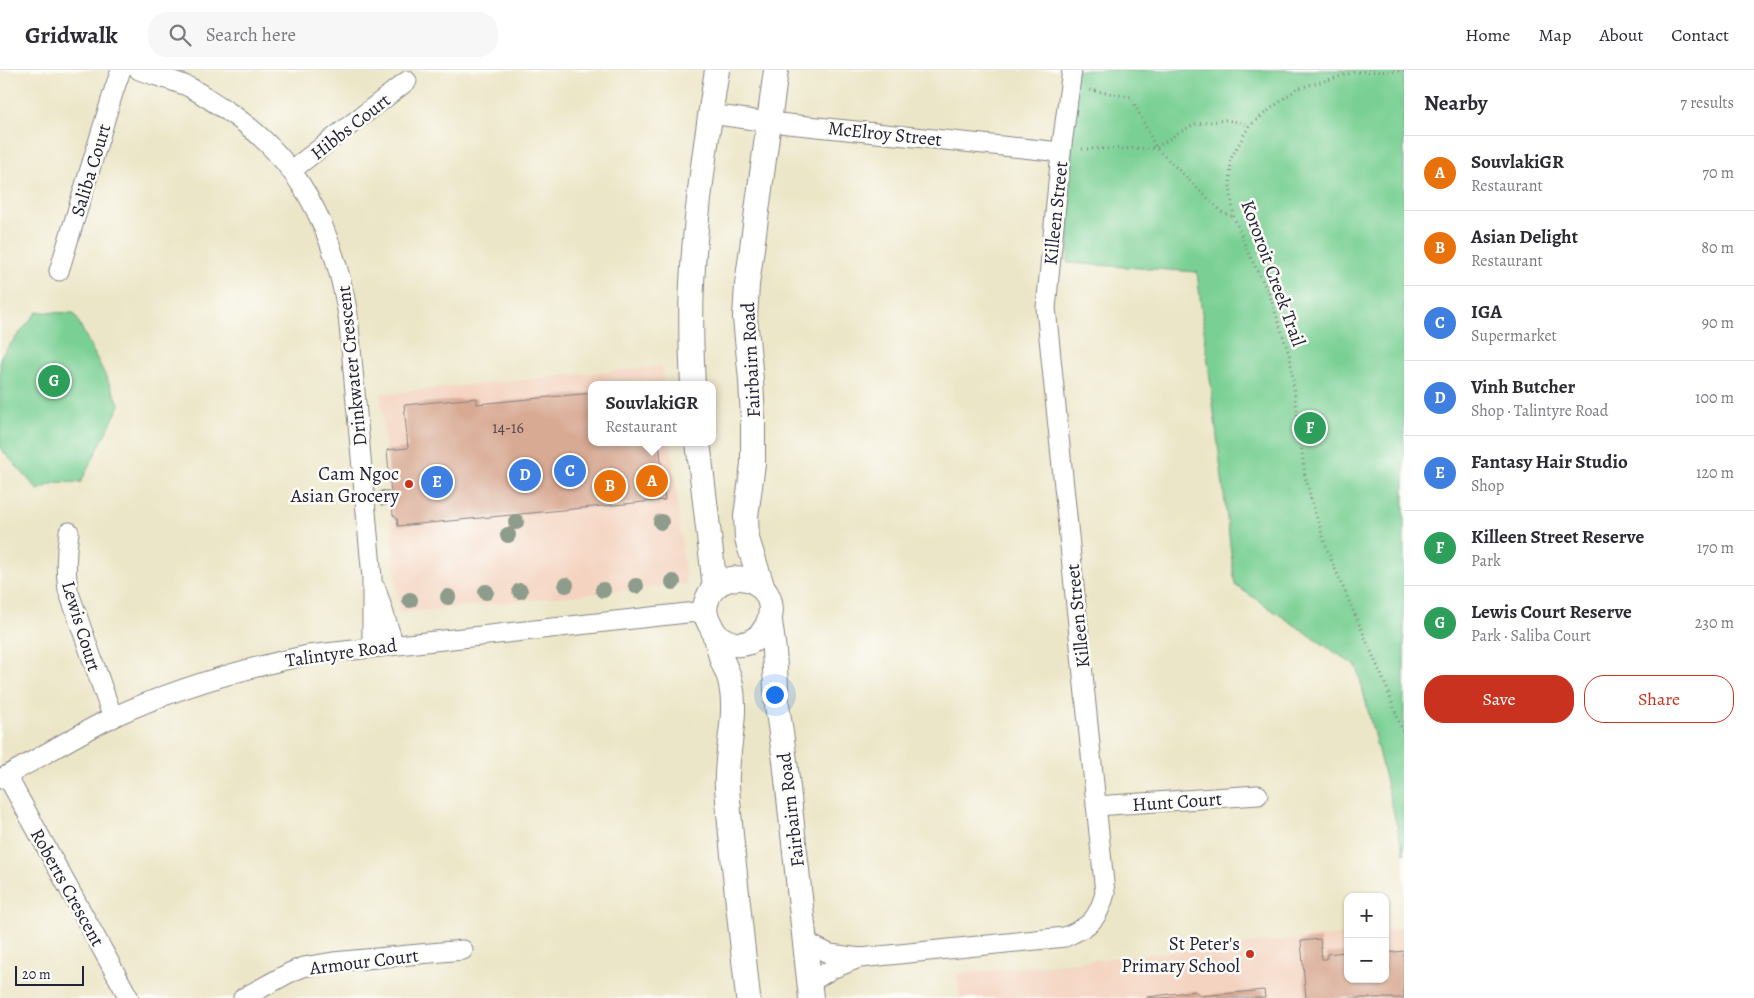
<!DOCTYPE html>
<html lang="en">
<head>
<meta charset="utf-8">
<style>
	:root { --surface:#fff; --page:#f7f7f7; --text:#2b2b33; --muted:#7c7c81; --line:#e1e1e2; --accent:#c8321e }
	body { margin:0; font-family:Alegreya,serif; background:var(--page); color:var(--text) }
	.controls { position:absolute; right:15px; bottom:15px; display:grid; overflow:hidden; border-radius:10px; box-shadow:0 1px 4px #0004 }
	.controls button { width:45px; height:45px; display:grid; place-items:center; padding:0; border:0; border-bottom:1px solid var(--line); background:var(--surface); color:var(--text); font:25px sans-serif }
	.scale { position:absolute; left:15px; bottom:12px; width:69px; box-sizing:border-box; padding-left:5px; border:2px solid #22223b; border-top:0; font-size:14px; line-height:18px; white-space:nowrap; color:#22223b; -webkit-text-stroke:4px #fdfcf7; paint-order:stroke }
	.you { position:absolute; left:774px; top:624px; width:18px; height:18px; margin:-12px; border:4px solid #fff; border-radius:50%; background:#1a73e8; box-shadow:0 0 0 8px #1a73e833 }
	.badge { display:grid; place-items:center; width:32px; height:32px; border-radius:50%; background:var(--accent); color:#fff; font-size:16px; font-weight:700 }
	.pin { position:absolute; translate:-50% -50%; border:2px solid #fff; box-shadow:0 1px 5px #0006 }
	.popup { position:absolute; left:588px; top:311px; width:128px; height:65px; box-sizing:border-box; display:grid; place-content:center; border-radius:10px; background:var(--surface); filter:drop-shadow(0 1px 4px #0005); font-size:16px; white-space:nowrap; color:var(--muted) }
	.popup b { font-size:19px; color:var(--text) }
	.popup::after { content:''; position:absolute; left:50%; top:100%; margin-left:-10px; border:10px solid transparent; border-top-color:var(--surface) }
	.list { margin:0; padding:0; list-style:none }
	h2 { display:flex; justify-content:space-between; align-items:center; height:65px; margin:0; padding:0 20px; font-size:21px }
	h2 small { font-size:16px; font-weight:400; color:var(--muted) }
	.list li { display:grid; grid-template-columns:32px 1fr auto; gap:15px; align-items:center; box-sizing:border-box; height:75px; padding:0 20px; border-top:1px solid var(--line) }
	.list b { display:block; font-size:19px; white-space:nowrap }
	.list p { margin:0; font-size:16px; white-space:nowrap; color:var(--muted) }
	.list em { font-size:16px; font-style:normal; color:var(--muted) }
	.actions { display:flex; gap:10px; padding:15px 20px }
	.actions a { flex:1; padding:11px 0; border:1px solid var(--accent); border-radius:20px; text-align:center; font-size:18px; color:var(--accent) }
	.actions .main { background:var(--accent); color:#fff }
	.icon { flex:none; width:28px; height:28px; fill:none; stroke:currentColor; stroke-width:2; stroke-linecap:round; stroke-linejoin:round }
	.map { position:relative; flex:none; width:1404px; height:928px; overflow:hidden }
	header { display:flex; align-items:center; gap:30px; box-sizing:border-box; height:70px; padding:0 25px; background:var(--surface); border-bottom:1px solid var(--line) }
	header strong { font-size:24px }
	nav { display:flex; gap:28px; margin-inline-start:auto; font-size:18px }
	.search { width:350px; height:45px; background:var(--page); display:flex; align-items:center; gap:12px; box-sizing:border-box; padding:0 18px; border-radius:20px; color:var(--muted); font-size:19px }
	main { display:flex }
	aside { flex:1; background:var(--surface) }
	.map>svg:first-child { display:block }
	.built { fill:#f4d3c0 }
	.green { fill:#7ad094; stroke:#4e7968 }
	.building { fill:#d8a993 }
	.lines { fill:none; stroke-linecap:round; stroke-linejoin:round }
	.minor-casing { stroke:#878482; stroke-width:21 }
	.tertiary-casing { stroke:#878482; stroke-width:26 }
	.path { stroke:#878482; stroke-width:3; stroke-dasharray:1 4; stroke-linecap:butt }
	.minor { stroke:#fff; stroke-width:19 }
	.tertiary { stroke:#fff; stroke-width:24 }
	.tree { fill:#8e9c8c }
	.poi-dot { fill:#c8321e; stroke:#fdfcf7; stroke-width:2 }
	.labels { text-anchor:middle; stroke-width:5; stroke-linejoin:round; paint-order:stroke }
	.number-label { font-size:16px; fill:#504451 }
	.street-label { font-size:19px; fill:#22223b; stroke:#fdfcf7 }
	.poi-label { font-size:19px; fill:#22223b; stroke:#fdfcf7; text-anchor:end }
</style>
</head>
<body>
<header>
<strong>Gridwalk</strong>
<div class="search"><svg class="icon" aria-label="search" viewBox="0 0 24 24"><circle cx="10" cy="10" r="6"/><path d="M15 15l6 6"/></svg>Search here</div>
<nav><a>Home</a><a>Map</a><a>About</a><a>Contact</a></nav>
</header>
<main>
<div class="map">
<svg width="1404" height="928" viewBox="0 0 1404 928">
	<rect width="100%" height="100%" fill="#fdfcf7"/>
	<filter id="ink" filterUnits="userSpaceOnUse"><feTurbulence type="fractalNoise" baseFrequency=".02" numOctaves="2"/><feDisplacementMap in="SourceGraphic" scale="10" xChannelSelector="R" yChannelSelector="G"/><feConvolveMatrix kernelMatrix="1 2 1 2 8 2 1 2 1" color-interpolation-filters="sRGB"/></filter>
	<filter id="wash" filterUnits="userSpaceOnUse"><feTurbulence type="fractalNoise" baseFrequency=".0096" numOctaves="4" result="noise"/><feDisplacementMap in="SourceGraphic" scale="20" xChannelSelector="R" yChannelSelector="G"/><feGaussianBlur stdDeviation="1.12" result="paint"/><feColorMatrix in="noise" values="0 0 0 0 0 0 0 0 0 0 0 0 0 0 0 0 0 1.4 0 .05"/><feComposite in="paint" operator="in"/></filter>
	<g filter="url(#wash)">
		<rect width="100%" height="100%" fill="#ece6c8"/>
		<g class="built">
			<polygon points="662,296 664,315 592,315 592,372 671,372 686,514 399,543 381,324"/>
			<polygon points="1404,858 1404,928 960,928 957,904 1348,864 1348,909 1385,909 1385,860"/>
		</g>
		<g class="green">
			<polygon points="1074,0 1404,0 1404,784 1357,597 1235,515 1197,202 1068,193"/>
			<polygon points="37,242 74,243 120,335 81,412 54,413 38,420 0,378 0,287"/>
		</g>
		<g id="blocks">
			<g class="building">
				<polygon points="592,323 592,372 659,372 665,430 398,456 397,448 393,445 387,380 408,378 404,335 477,328 477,334"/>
				<polygon points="1320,869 1322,889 1327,889 1327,884 1345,882 1345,886 1348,886 1348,909 1385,909 1385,883 1404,881 1404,928 1306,928 1301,871"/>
				<polygon points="1264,920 1265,928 1147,928 1147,927 1195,921 1201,926"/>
			</g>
		</g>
	</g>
	<g filter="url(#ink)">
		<use href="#blocks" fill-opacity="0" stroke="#878482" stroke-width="1"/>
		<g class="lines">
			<defs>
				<g id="minor">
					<path d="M 139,0 C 155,6 173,10 189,17 C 199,22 209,29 218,35 C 298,84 333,156 348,245 L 372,508 L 372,577"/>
					<polyline points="710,44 769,52 1061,82"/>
					<polyline points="292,100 407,11"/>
					<polyline points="59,201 114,20 121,0"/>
					<path d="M 69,462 C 66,482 65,500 68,520 L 113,648"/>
					<polyline points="376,519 394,575"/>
					<polyline points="7,706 129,928"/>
					<path d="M 0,709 C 38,689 74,666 113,647 C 176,618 241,599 308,585 L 705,541"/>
					<polyline points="1096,736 1258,725"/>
					<path d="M 805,872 L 830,884 L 860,888 L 1065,867 C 1090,856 1098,850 1105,823 L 1046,238 L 1061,82 L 1072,0"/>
					<polyline points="809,913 832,899 859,888"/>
					<polyline points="243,928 289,903 303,897 333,892 463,880"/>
				</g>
				<g id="tertiary">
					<path d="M 693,315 C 691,276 690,236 693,197 C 697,131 707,65 717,0"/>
					<polyline points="698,372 715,517"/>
					<polyline points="763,519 747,469 746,446 753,394 753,349 751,310 745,248 747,215 776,0"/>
					<polyline points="770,551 774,581 777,635 785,691 811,928"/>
					<path d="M 714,564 C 721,568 727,573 735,574 C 764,577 782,540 763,519 C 746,500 712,507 706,533 C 703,546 710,553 715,564 C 718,572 719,582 722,590 C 725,598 730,606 731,615 C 738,648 725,683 727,717 C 732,787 741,858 748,928"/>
				</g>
			</defs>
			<use href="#minor" class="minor-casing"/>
			<use href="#tertiary" class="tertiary-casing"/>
			<g class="path">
				<polyline points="1404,1 1355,2 1296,19 1249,56 1231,88 1230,118 1234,147 1246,178 1270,226 1290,287 1305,406 1313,436 1329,485 1386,616 1404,665"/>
				<polyline points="1090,20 1131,27 1156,78 1223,143 1234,147"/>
				<polyline points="1082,79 1156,78 1181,61 1196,54 1225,50 1240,52 1249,56"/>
			</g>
			<use href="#minor" class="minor"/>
			<use href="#tertiary" class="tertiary"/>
		</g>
		<g class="tree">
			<circle cx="384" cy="428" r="8"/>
			<circle cx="516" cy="452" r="8"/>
			<circle cx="661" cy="452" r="8"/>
			<circle cx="508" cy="465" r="8"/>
			<circle cx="673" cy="512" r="8"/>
			<circle cx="566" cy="515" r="8"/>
			<circle cx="636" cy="516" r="8"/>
			<circle cx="603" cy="520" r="8"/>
			<circle cx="520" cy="521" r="8"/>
			<circle cx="486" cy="522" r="8"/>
			<circle cx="448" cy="527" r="8"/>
			<circle cx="410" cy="530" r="8"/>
		</g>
	</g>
	<g class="poi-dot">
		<circle cx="409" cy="414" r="5"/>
		<circle cx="1250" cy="884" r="5"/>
	</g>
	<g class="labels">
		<g class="number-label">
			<text x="508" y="363">14-16</text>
		</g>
		<g class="street-label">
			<text transform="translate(350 56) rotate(-38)" y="7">Hibbs Court</text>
			<text transform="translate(885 63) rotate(6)" y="7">McElroy Street</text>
			<text transform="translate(90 100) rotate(-73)" y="7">Saliba Court</text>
			<text transform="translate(1055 143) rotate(-84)" y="7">Killeen Street</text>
			<text transform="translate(1274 203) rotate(70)" y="7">Kororoit Creek Trail</text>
			<text transform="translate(750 290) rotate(-93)" y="7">Fairbairn Road</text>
			<text transform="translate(351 296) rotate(-96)" y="7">Drinkwater Crescent</text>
			<text transform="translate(1077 546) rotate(-96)" y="7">Killeen Street</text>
			<text transform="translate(82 556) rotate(73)" y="7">Lewis Court</text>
			<text transform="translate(341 582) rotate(-8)" y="7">Talintyre Road</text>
			<text transform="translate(1177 731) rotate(-4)" y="7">Hunt Court</text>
			<text transform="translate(790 740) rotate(-97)" y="7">Fairbairn Road</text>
			<text transform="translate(68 817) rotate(61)" y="7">Roberts Crescent</text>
			<text transform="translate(364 891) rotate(-7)" y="7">Armour Court</text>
		</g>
		<g class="poi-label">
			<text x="399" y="410">Cam Ngoc<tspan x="399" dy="22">Asian Grocery</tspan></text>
			<text x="1240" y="880">St Peter's<tspan x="1240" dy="22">Primary School</tspan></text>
		</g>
	</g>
</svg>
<div class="controls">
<button>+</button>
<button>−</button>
</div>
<div class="scale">20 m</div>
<div class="you"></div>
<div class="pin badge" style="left:652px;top:411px;background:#e8710a">A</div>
<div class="popup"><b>SouvlakiGR</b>Restaurant</div>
<div class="pin badge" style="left:610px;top:416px;background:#e8710a">B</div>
<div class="pin badge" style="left:570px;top:401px;background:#3f7fe0">C</div>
<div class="pin badge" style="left:525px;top:405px;background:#3f7fe0">D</div>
<div class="pin badge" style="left:437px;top:412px;background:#3f7fe0">E</div>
<div class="pin badge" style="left:1310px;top:358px;background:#2e9e5b">F</div>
<div class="pin badge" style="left:54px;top:311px;background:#2e9e5b">G</div>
</div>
<aside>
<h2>Nearby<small>7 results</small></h2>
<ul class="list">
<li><span class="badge" style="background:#e8710a">A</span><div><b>SouvlakiGR</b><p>Restaurant</p></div><em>70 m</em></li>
<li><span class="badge" style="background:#e8710a">B</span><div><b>Asian Delight</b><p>Restaurant</p></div><em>80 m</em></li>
<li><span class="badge" style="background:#3f7fe0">C</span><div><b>IGA</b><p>Supermarket</p></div><em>90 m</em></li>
<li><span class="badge" style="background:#3f7fe0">D</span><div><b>Vinh Butcher</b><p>Shop · Talintyre Road</p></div><em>100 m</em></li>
<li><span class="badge" style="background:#3f7fe0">E</span><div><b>Fantasy Hair Studio</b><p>Shop</p></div><em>120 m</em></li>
<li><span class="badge" style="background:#2e9e5b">F</span><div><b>Killeen Street Reserve</b><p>Park</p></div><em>170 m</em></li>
<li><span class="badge" style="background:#2e9e5b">G</span><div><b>Lewis Court Reserve</b><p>Park · Saliba Court</p></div><em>230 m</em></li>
</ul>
<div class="actions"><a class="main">Save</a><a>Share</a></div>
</aside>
</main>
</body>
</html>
